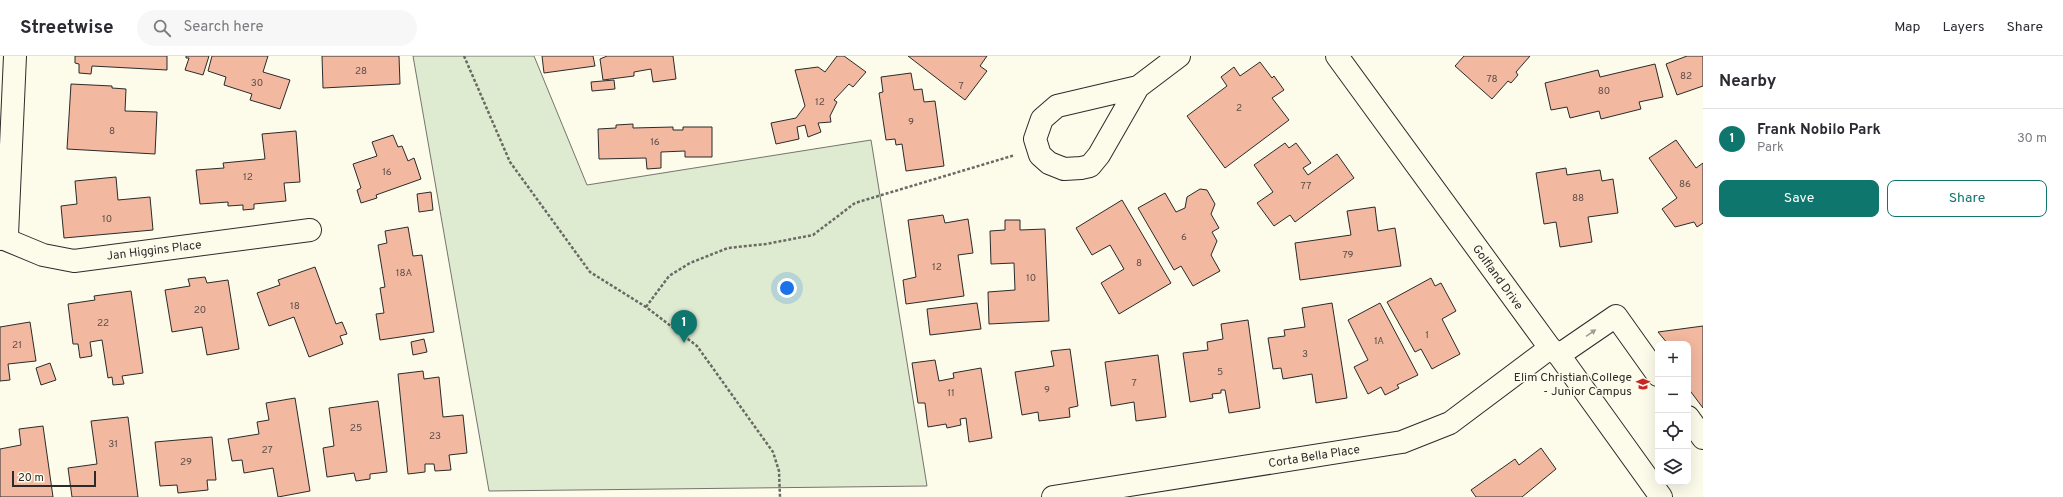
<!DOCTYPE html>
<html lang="en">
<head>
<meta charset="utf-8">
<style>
	:root { --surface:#fff; --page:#f7f7f7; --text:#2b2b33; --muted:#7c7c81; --line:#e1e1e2; --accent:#0f766e }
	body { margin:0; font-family:Overpass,sans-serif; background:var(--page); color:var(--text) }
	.controls { position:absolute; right:12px; bottom:12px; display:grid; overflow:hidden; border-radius:8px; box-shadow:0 4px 16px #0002 }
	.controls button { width:36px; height:36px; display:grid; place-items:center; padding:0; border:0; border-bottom:1px solid var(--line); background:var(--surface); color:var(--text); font:20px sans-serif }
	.scale { position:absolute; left:12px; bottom:10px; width:84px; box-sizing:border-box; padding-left:4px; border:2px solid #2b2b2b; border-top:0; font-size:11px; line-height:14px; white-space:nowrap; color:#2b2b2b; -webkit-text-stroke:3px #fdfbea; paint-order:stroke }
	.you { position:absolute; left:787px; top:232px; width:14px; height:14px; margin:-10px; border:3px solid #fff; border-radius:50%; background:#1a73e8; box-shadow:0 0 0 6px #1a73e833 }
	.badge { display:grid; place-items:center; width:26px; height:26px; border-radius:50%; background:var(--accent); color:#fff; font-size:13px; font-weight:700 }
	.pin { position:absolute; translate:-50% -33px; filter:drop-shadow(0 1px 2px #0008) }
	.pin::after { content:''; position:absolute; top:21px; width:14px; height:12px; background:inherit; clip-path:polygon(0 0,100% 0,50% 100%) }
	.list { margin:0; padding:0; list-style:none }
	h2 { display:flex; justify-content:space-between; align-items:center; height:52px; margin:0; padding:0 16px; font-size:17px }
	h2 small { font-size:13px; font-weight:400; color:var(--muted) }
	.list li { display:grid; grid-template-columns:26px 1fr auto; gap:12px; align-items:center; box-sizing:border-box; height:60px; padding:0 16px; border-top:1px solid var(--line) }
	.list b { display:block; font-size:15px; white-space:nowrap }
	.list p { margin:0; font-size:13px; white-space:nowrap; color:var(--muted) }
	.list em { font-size:13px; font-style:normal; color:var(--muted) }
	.actions { display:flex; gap:8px; padding:12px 16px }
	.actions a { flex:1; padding:9px 0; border:1px solid var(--accent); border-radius:8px; text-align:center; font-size:14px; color:var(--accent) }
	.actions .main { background:var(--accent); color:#fff }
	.icon { flex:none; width:22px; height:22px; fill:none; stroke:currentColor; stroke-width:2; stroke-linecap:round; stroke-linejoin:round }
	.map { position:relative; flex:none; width:1703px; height:441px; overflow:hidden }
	header { display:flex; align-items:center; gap:24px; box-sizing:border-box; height:56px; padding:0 20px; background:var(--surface); border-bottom:1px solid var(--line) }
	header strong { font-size:19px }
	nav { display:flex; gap:22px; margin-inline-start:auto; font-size:14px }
	.search { width:280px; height:36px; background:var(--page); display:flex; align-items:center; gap:10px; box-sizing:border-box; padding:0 14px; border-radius:22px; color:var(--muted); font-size:15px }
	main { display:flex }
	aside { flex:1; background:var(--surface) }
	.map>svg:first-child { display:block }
	.green { fill:#deebd1; stroke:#74746e }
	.building { fill:#f2b8a0; stroke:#2b2b2b }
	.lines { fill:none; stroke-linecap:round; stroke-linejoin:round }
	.minor-casing { stroke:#2b2b2b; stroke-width:24 }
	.path { stroke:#6a6964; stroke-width:2.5; stroke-dasharray:3 2; stroke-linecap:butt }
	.minor { stroke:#fdfbea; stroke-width:22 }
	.oneway { fill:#9e9d94 }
	.labels { text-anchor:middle; stroke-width:3; stroke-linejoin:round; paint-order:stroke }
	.number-label { font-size:10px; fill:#5d4e48 }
	.street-label { font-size:12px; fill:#2b2b2b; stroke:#fdfbea }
	.poi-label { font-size:12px; fill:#2b2b2b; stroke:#fdfbea; text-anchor:end }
</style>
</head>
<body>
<header>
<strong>Streetwise</strong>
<div class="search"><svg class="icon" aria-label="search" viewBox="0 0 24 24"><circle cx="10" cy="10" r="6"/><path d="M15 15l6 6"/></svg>Search here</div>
<nav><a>Map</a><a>Layers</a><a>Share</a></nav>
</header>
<main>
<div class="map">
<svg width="1703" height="441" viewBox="0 0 1703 441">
	<rect width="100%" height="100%" fill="#fdfbea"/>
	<polygon class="green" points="413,0 534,0 587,129 871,84 927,430 489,435"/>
	<g class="building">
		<polygon points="75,0 167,0 167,14 92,10 91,18 79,17 79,8 75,7"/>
		<polygon points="186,0 209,0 203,19 185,14 189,2 186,2"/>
		<polygon points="212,0 268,0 263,16 290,24 280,53 250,44 252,38 224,29 226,21 208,15"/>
		<polygon points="322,0 399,0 400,28 323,32"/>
		<polygon points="542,0 593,0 595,10 544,17"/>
		<polygon points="607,0 673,0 676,23 653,26 651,13 634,16 634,20 603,24 600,3"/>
		<polygon points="837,0 844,0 866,16 853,31 849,28 834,44 837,46 830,60 831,66 818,67 821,76 808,81 805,69 797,71 799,83 776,88 771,67 796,62 805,50 795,14 818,11 825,16"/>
		<polygon points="908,0 987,0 980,10 987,15 965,44"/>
		<polygon points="1464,0 1530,0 1516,16 1518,19 1511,27 1508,25 1492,43 1455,10"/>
		<polygon points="1687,0 1703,0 1703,30 1677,39 1666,8"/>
		<polygon points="1260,6 1272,22 1274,20 1284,34 1272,42 1289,64 1225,112 1187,60 1227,30 1221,21 1234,11 1240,20"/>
		<polygon points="1655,8 1663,41 1639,46 1641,53 1601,63 1599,55 1570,62 1567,51 1551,54 1545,27 1598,14 1600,21"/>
		<polygon points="911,17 914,34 922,33 924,46 935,45 944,110 906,115 902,88 896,89 895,83 886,84 879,37 883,36 881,21"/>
		<polygon points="614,24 615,33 592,35 591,26"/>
		<polygon points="71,28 112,30 112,32 126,33 125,55 157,56 155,98 67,93"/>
		<polygon points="633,68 633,72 673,71 673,74 683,74 683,71 712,71 712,101 685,101 685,95 661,96 661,112 647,113 646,102 599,103 598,73 616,72 616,69"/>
		<polygon points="296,75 300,126 284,127 286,145 254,148 254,153 243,154 243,149 228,150 228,146 200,148 196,114 224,112 223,107 265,103 262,78"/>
		<polygon points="393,79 398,91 402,90 408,105 414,102 421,123 376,139 377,142 361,147 357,134 361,132 353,108 377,100 372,86"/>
		<polygon points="1676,84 1696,112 1703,107 1703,167 1697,171 1694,166 1675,171 1662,153 1677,142 1649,102"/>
		<polygon points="1285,87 1289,92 1296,87 1311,107 1303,112 1308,119 1337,98 1354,122 1295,166 1290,159 1274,170 1257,147 1273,136 1254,109"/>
		<polygon points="1566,112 1567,119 1600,114 1602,125 1613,123 1618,157 1588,161 1592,186 1560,191 1556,166 1544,168 1536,117"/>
		<polygon points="116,121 118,144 150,141 153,174 64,182 61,150 77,148 75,125"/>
		<polygon points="1200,133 1207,134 1215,148 1211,158 1219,172 1212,176 1217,185 1211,199 1220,215 1193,230 1181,210 1174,214 1138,152 1165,137 1176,156 1185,152 1187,141"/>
		<polygon points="431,136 433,154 419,156 417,138"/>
		<polygon points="1122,144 1171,227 1119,258 1101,227 1124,213 1110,189 1092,199 1076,172"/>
		<polygon points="1375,151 1378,175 1395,172 1401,210 1300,224 1295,187 1351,179 1347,155"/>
		<polygon points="943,159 945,167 968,163 973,197 958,199 964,240 906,248 903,224 916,221 908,164"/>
		<polygon points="1005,164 1020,164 1020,174 1045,173 1049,265 989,268 988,236 1015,234 1014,207 991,208 990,175 1005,174"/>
		<polygon points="408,171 413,200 422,199 434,276 380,284 376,258 384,257 380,232 385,231 378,189 387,187 385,175"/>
		<polygon points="315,211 336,268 342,266 347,278 340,280 343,288 309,301 294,261 269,270 257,237 280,229 278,224"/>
		<polygon points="205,221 207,227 228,224 239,293 207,299 202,271 172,276 165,234 190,230 188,223"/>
		<polygon points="1431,222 1435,230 1441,227 1456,255 1442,263 1460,298 1432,313 1421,293 1415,296 1387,246"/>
		<polygon points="131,235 143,317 122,320 124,328 113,329 112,321 108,322 102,284 90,286 92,300 80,302 78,288 73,288 68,248 95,244 94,240"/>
		<polygon points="977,247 981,273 930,279 927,253"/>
		<polygon points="1332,247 1347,342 1316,347 1312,318 1283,323 1281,312 1273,313 1268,282 1285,280 1284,274 1305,271 1302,252"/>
		<polygon points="1380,247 1418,319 1397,329 1399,332 1385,339 1381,331 1368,338 1354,311 1368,304 1348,264"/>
		<polygon points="1248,264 1260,352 1229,357 1225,334 1221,334 1221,337 1212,338 1213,342 1190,346 1183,297 1208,294 1207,286 1223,283 1221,268"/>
		<polygon points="30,266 36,305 8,308 10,324 0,325 0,271"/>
		<polygon points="1703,270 1703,352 1688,332 1688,288 1668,288 1658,276"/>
		<polygon points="424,283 427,296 413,299 411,286"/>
		<polygon points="1070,293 1078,350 1069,352 1070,361 1039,365 1038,356 1022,359 1015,316 1054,310 1051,295"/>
		<polygon points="1158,299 1166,361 1136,365 1134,346 1111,350 1105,306"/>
		<polygon points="935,304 939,325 954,322 953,317 981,312 992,382 969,386 966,362 960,363 961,369 947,372 946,368 928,371 925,347 918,347 912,307"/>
		<polygon points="50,307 56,324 41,329 36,312"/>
		<polygon points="423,315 424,323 439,321 443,361 463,359 467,397 449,399 451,414 435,415 434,408 425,408 425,416 408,418 398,318"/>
		<polygon points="295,342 310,435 278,441 273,412 244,417 242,404 232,405 228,383 259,378 257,366 269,364 266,347"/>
		<polygon points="378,345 387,416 370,418 370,423 356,425 354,417 327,421 323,392 334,390 329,352"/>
		<polygon points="128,361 138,441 72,441 68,412 97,408 91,365"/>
		<polygon points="43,370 53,441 0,441 0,393 21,389 19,373"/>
		<polygon points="212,381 216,424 207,424 208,434 178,437 177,429 160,430 155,386"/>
		<polygon points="1541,392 1556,413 1522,441 1476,441 1471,434 1515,403 1519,409"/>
	</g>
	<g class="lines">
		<defs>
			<g id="minor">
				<polyline points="1337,0 1550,292 1559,299 1661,441"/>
				<polyline points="1138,31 1057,50 1042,63 1035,83 1040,99 1049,107 1064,113 1081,112 1090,110 1099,99 1138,31 1179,0"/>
				<polyline points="2,182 43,199 74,205 310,174"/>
				<polyline points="0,183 7,179 15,0"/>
				<polyline points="1559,299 1616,260 1658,319"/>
				<polyline points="1688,361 1703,382"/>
				<polyline points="1053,441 1402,386 1450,367 1550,292"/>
			</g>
		</defs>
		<use href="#minor" class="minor-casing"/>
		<g class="path">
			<polyline points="464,0 510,106 590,216 646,251 697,290 773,396 779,415 780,441"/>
			<polyline points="646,251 669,220 690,207 728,192 766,188 813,179 855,147 1015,99"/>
		</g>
		<use href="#minor" class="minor"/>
	</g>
	<defs><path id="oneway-solid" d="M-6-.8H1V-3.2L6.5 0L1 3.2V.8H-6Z"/></defs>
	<use class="oneway" href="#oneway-solid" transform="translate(1591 277) rotate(-34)"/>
	<defs>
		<symbol id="school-bare" viewBox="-9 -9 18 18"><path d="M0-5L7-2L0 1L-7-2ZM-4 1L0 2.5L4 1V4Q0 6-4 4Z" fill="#c62828" stroke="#fdfbea" stroke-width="2.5" paint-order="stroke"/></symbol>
	</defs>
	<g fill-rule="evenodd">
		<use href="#school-bare" x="1633" y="318" width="20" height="20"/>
	</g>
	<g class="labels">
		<g class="number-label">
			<text x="361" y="18">28</text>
			<text x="1686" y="23">82</text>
			<text x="1492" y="26">78</text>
			<text x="257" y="30">30</text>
			<text x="961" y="33">7</text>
			<text x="1604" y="38">80</text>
			<text x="820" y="49">12</text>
			<text x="1239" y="55">2</text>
			<text x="911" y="69">9</text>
			<text x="112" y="78">8</text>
			<text x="655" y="89">16</text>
			<text x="387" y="119">16</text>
			<text x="248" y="124">12</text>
			<text x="1685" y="131">86</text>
			<text x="1306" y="133">77</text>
			<text x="1578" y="145">88</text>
			<text x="107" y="166">10</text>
			<text x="1184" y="184">6</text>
			<text x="1348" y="202">79</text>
			<text x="1139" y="210">8</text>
			<text x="937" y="214">12</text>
			<text x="404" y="220">18A</text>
			<text x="1031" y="225">10</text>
			<text x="295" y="253">18</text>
			<text x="200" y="257">20</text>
			<text x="103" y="270">22</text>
			<text x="1427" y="282">1</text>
			<text x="1379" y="288">1A</text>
			<text x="17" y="292">21</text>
			<text x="1305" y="301">3</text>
			<text x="1220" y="319">5</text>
			<text x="1134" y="330">7</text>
			<text x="1047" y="337">9</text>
			<text x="951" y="340">11</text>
			<text x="356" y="375">25</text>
			<text x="435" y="383">23</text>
			<text x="113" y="391">31</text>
			<text x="267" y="397">27</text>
			<text x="186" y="409">29</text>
		</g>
		<g class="street-label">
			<text transform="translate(154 194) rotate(-7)" y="4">Jan Higgins Place</text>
			<text transform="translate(1498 221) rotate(54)" y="4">Golfland Drive</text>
			<text transform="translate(1314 400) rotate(-9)" y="4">Corta Bella Place</text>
		</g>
		<g class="poi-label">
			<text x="1632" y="325">Elim Christian College<tspan x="1632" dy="14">- Junior Campus</tspan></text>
		</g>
	</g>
</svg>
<div class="controls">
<button>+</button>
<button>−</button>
<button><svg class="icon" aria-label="locate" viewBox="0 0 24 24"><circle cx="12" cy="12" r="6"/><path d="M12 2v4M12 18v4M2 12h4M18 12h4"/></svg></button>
<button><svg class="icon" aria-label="layers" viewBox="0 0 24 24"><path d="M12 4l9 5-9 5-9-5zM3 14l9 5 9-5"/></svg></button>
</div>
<div class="scale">20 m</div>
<div class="you"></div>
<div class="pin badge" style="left:684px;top:287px">1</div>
</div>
<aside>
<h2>Nearby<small></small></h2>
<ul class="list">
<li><span class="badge">1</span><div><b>Frank Nobilo Park</b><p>Park</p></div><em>30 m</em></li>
</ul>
<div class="actions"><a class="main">Save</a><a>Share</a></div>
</aside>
</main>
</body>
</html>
